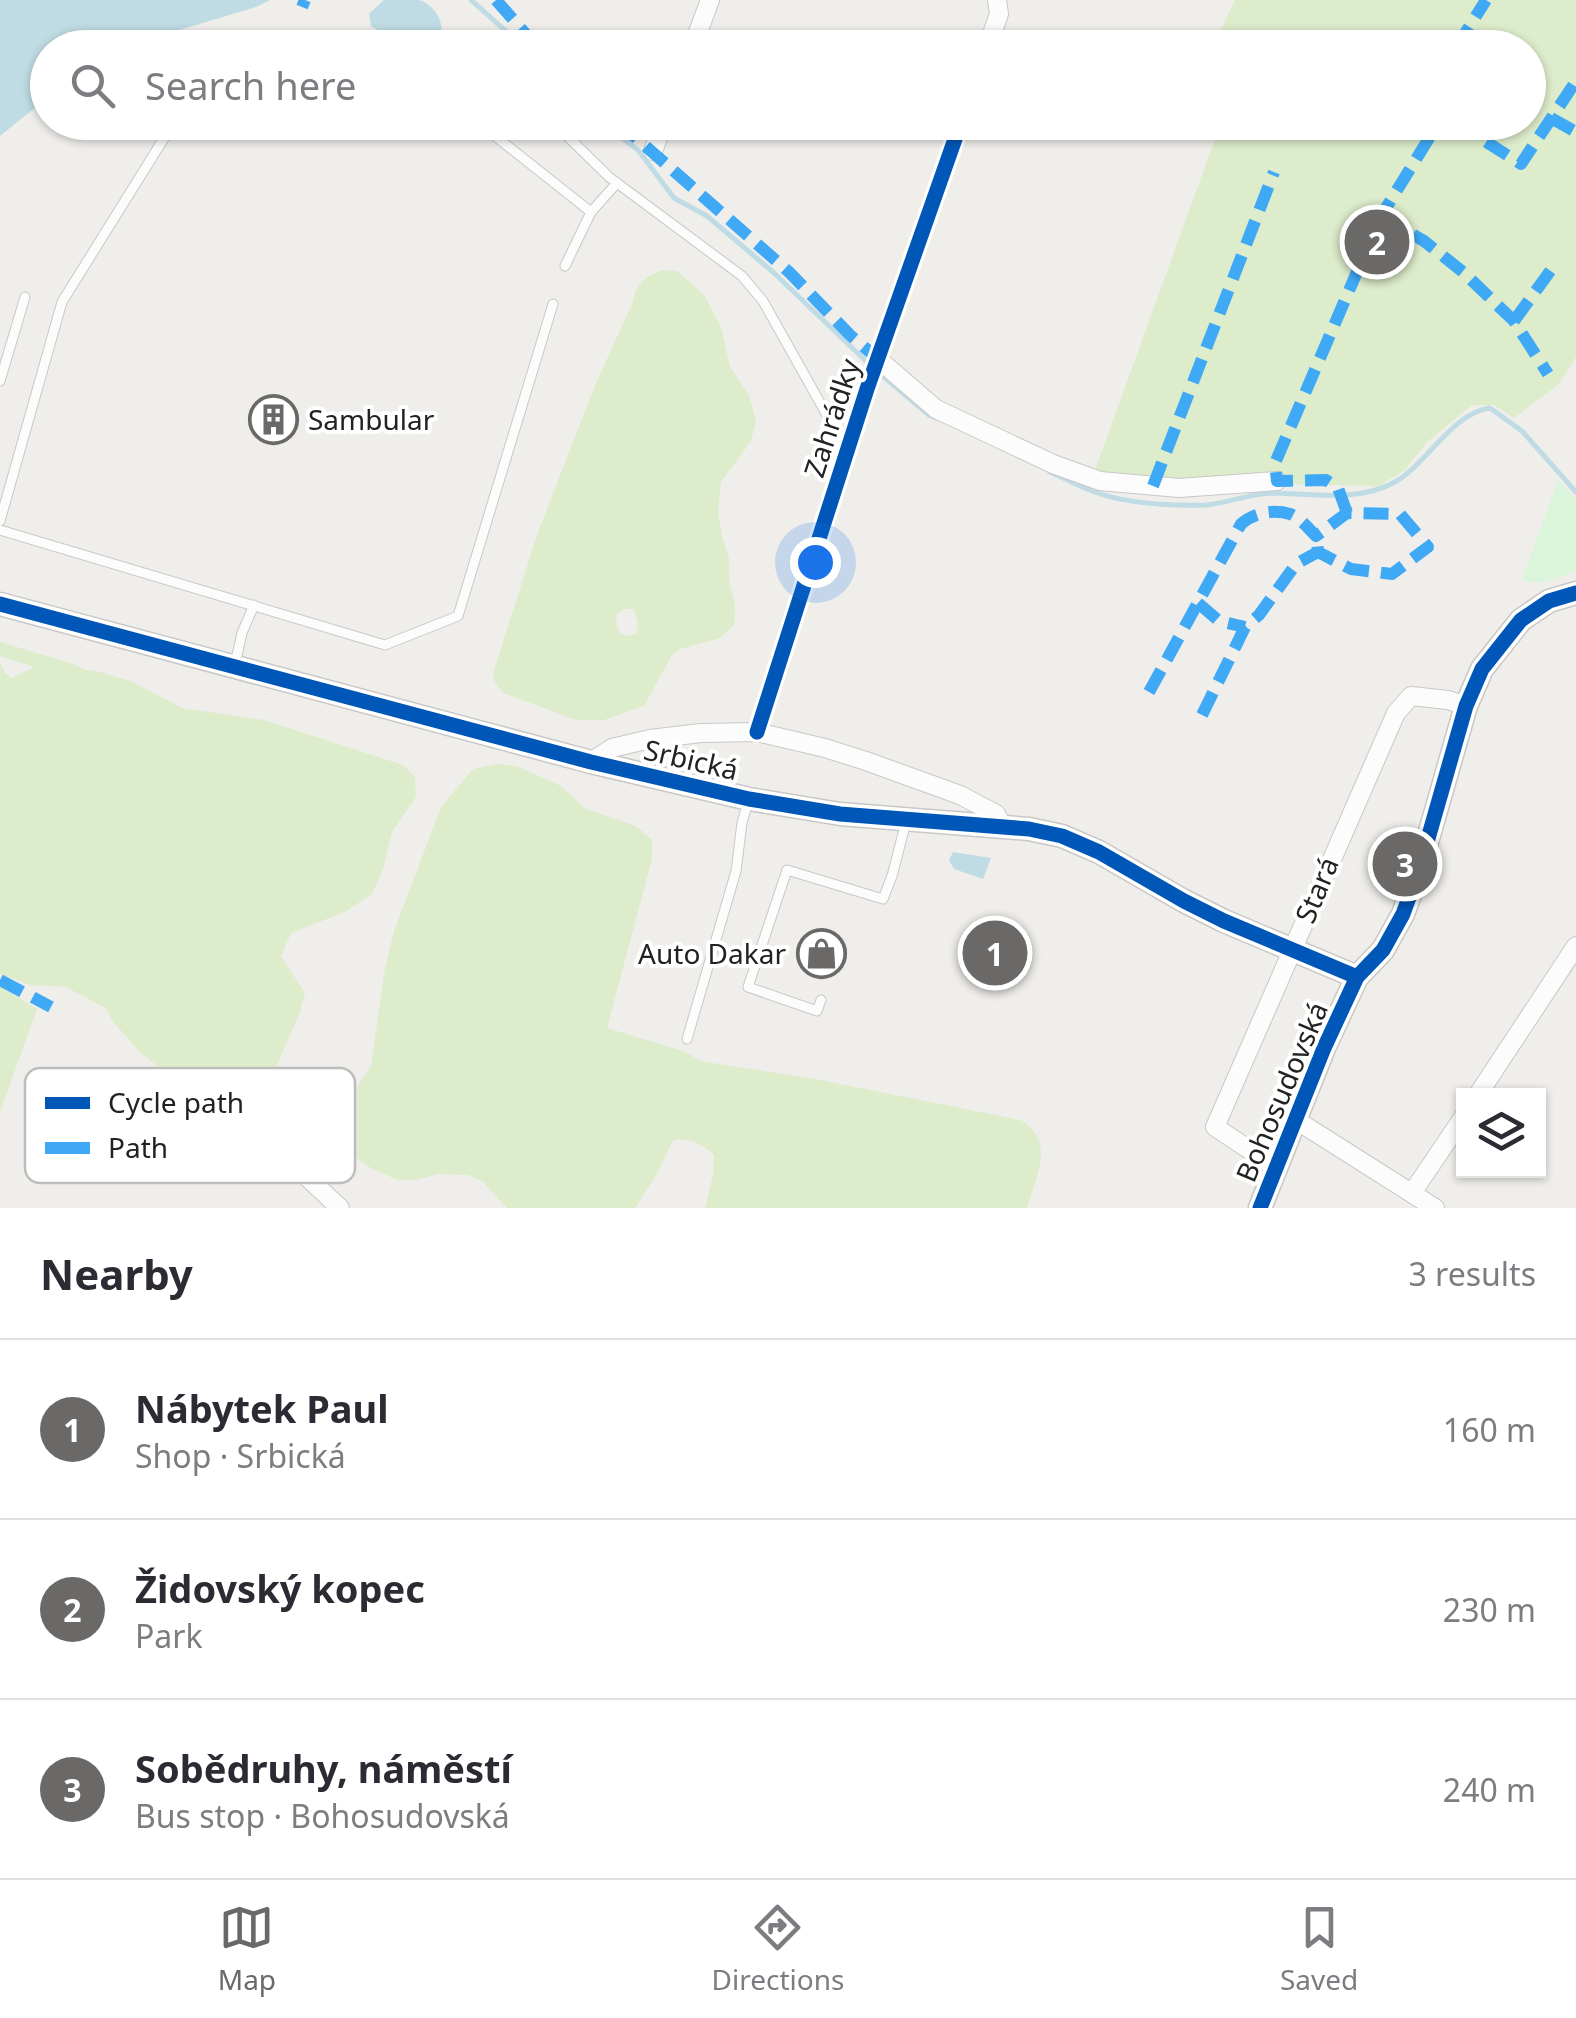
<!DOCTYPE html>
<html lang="en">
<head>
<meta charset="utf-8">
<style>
	:root { --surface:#fff; --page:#f2f2f3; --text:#2b2b33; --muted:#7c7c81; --line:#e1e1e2; --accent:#6a6968 }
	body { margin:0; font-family:"Noto Sans",sans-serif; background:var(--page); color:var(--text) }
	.controls { position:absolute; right:30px; bottom:30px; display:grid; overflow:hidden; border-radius:0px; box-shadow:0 2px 8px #0004 }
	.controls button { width:90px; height:90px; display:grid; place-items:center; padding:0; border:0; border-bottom:2px solid var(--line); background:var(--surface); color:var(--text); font:50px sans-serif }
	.you { position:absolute; left:815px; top:562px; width:35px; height:35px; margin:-25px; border:8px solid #fff; border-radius:50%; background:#1a73e8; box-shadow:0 0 0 15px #1a73e833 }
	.badge { display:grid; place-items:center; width:65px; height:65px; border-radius:50%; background:var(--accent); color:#fff; font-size:32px; font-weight:700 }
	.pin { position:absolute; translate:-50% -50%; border:5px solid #fff; box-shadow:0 2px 10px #0006 }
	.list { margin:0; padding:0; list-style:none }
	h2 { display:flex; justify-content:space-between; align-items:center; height:130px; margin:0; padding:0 40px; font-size:42px }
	h2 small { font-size:32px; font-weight:400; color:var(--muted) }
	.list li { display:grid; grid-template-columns:65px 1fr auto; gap:30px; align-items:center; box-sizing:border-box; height:180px; padding:0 40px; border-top:2px solid var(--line) }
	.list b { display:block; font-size:38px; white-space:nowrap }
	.list p { margin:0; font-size:32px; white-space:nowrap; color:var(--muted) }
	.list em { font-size:32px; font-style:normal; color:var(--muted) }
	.icon { flex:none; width:55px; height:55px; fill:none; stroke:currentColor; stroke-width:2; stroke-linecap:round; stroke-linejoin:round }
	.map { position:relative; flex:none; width:1576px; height:1208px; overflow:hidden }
	.search { position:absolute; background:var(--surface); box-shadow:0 2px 8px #0004; left:30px; right:30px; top:30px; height:110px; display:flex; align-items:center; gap:25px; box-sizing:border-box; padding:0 35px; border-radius:55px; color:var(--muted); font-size:38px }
	.sheet { height:670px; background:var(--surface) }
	nav { display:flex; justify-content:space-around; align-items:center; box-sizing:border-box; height:140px; border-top:2px solid var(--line); background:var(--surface); font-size:28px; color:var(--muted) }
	nav a { display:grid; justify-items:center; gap:5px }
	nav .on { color:var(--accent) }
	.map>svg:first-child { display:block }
	.grass { fill:#ddeccb; fill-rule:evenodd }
	.park { fill:#daf5da }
	.water { fill:#bfdbe3 }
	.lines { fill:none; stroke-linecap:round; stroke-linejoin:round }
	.stream { stroke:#bfdbe3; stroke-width:5 }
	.service-casing { stroke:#c9c8c7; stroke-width:11 }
	.minor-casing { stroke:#c9c8c7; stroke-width:20 }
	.tertiary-casing { stroke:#c9c8c7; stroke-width:25 }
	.service { stroke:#fdfcfc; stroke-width:9 }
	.minor { stroke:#fdfcfc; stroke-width:18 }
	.tertiary { stroke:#fdfcfc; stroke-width:22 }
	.quiet { stroke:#3fa9f5; stroke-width:12; stroke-dasharray:25 12; stroke-linecap:butt }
	.cycleway-casing { stroke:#fff; stroke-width:21 }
	.cycleway { stroke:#0057b8; stroke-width:15 }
	.labels { text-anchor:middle; stroke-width:8; stroke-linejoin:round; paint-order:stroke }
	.street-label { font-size:28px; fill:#222; stroke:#fff }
	.poi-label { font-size:28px; fill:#222; stroke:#fff; text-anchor:start }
	.key { fill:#fff; stroke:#bdbdbd; stroke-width:2.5 }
	.key-label { font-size:28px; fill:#222 }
</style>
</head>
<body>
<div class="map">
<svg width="1576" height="1208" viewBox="0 0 1576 1208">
	<rect width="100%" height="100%" fill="#f0eeeb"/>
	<g class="grass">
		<polygon points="1235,0 1576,0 1576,357 1559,384 1514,418 1494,405 1472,405 1426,443 1405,470 1379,486 1270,484 1161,496 1109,487 1091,481 1219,128 1225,123 1528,122 1528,48 1246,47 1218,36"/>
		<path d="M 662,270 L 677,271 L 704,295 L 721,327 L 730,367 L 749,395 L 756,420 L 751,441 L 721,482 L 718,511 L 722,537 L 729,558 L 729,581 L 735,604 L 735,621 L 733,626 L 720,638 L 680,649 L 672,655 L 644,706 L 604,720 L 576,720 L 503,693 L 493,679 L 494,670 L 538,532 L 596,383 L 632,304 L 637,287 L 647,277 ZM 625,609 L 634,609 L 638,624 L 636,634 L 628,636 L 621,634 L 616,624 L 617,614 Z"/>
		<polygon points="0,642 71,663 86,670 100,672 131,681 182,708 264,720 403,765 415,777 416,797 392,832 383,869 372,894 345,912 291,933 281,956 305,993 300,1012 274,1072 220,1095 199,1094 177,1082 140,1052 114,1023 105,1008 66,987 30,985 0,974 0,662 5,673 12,678 34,667 0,656"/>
		<path d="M 496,764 L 517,766 L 561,786 L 586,809 L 636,826 L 652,840 L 652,859 L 607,1028 L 686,1052 L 700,1061 L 815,1079 L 1021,1120 C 1056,1142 1036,1176 1027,1208 L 705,1208 L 713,1175 L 714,1155 C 702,1144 689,1137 673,1140 L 657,1174 L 635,1208 L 507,1208 L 482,1181 L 468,1175 L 437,1174 L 416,1180 L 397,1180 L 369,1167 L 347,1151 L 342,1133 L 349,1099 L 371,1066 L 385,968 L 394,931 L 441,807 L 473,769 Z"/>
		<polygon points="0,986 37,1009 0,1112"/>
	</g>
	<path class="park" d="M 1558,480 L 1576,500 L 1576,570 C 1559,578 1540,586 1522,580 Z"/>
	<g class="water">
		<polygon points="0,0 270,0 256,7 123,47 48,48 47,98 0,136"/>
		<path d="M 384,0 C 394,0 409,0 419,0 C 439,6 450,33 434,47 L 381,32 L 371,26 L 369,14 Z"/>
		<polygon points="953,852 991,858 983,879 954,869 949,860"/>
	</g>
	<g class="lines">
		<g class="stream">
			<polyline points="471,0 525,48"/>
			<polyline points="600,122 638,150 674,198 707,216 773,272 870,365"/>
			<polyline points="878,372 929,415 936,418"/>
			<path d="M 1050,472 C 1064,478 1078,486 1092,491 C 1126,504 1169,506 1206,505 C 1229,503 1251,493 1274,493 C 1312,494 1360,502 1395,482 C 1427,464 1452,413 1490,408 L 1522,431 L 1576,492"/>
		</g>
		<defs>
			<g id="service">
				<polyline points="492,122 495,136 591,212"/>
				<polyline points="553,122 609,177 742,276 763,301 846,449"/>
				<polyline points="565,266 591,212 617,183"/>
				<polyline points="0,381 25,297"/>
				<polyline points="0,521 62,302 174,122"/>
				<polyline points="0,530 385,645 458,616 553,304"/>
				<polyline points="235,664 242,633 254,605"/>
				<polyline points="821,1000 817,1011 748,987 787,870 883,899 892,876 906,822"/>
				<polyline points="687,1039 736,871 742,823 748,802"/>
			</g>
			<g id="minor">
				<polyline points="692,48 710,0"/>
				<polyline points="987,48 999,14 997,0"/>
				<polyline points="653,151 664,122"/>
				<polyline points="878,359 936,409 1053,464 1100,481 1179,488 1277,481"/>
				<polyline points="757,732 867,389 961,122"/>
				<polyline points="591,762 612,748 650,739 701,733 757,732 825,748 866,761 960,795 996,814 1003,827"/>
				<polyline points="1477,1096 1576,946"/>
				<polyline points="1296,1120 1435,1208"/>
				<polyline points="1277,1168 1215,1127 1396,713 1411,696 1448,700 1466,706"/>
				<polyline points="308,1178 340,1208"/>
				<polyline points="1412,1193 1464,1116"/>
			</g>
			<g id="tertiary">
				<polyline points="0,604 591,762 749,799 840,814 1029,829 1062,836 1099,852 1184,901 1224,921 1357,977"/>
				<polyline points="1260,1208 1324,1048 1357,977 1383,950 1403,914 1419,870 1466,706 1482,669 1521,620 1549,601 1576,593"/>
			</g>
		</defs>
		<use href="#service" class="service-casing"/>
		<use href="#minor" class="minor-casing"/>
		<use href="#tertiary" class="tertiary-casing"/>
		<use href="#service" class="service"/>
		<use href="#minor" class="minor"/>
		<use href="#tertiary" class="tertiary"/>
		<g class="quiet">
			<polyline points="496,0 538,48"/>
			<polyline points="302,7 305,0"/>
			<polyline points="1456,48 1486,0"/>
			<polyline points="1551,118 1576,132"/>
			<polyline points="618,122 789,272 850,335 878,359"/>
			<polyline points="1455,122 1521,164 1576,81"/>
			<polyline points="1381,216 1424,241 1463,272 1514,321 1548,374"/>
			<polyline points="1514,321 1556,263"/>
			<polyline points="1153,486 1274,172"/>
			<polyline points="1347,513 1338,488 1326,480 1277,481 1275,463 1381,216 1439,122"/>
			<polyline points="1198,603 1219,621 1245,627"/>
			<path d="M 1149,692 L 1241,524 C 1253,513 1273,509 1290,514 C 1299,517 1309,529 1316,536 L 1347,513 L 1400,514 L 1428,547 L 1392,574 L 1351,569 L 1318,552"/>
			<polyline points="1202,715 1245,627 1259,615 1296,564 1318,552 1317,541"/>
			<polyline points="0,980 51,1007"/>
		</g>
		<defs>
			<g id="cycleway">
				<polyline points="0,604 591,762 749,799 840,814 1029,829 1062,836 1099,852 1184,901 1224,921 1357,977"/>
				<polyline points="757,732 867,389 961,122"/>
				<polyline points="1260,1208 1324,1048 1357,977 1383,950 1403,914 1419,870 1466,706 1482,669 1521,620 1549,601 1576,593"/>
			</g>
		</defs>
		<use href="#cycleway" class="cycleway-casing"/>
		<use href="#cycleway" class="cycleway"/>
	</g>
	<defs>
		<symbol id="building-ring" viewBox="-11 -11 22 22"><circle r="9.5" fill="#fff" stroke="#6a6968" stroke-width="1.5"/><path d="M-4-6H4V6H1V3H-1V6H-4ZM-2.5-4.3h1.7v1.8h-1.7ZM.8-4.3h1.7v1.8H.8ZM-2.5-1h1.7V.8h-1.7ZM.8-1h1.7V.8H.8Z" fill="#6a6968"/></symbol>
		<symbol id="shop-ring" viewBox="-11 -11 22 22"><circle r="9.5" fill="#fff" stroke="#6a6968" stroke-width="1.5"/><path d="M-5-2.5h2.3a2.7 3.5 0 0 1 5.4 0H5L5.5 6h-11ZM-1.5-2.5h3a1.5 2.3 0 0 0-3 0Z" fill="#6a6968"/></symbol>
	</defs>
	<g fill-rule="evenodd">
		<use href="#building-ring" x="246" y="392" width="55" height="55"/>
		<use href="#shop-ring" x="794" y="926" width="55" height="55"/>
	</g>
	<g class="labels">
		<g class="street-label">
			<text transform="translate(832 418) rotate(-72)" y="10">Zahrádky</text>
			<text transform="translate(691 760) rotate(13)" y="10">Srbická</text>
			<text transform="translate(1317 890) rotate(-67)" y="10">Stará</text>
			<text transform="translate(1282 1092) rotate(-67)" y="10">Bohosudovská</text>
		</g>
		<g class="poi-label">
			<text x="308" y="430">Sambular</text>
			<text x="786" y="964" text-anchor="end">Auto Dakar</text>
		</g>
	</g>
	<rect x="25" y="1068" width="330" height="115" rx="15" class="key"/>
	<rect x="45" y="1097" width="45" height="12" fill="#0057b8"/>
	<rect x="45" y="1142" width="45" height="12" fill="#3fa9f5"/>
	<g class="key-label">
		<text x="108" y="1113">Cycle path</text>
		<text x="108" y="1158">Path</text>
	</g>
</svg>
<div class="controls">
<button><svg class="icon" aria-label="layers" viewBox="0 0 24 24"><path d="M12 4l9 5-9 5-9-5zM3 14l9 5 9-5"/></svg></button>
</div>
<div class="you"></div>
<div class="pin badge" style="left:995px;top:953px">1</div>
<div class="pin badge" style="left:1377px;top:242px">2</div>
<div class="pin badge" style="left:1405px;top:864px">3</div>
<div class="search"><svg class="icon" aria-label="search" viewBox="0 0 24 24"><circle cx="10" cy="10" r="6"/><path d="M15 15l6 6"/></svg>Search here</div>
</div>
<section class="sheet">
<h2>Nearby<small>3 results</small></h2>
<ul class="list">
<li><span class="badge">1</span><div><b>Nábytek Paul</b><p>Shop · Srbická</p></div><em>160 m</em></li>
<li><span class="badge">2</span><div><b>Židovský kopec</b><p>Park</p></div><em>230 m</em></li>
<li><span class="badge">3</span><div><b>Sobědruhy, náměstí</b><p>Bus stop · Bohosudovská</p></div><em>240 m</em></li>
</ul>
</section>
<nav>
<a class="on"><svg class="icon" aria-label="map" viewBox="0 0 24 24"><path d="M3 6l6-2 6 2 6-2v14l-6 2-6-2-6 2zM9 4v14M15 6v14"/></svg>Map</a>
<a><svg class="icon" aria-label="directions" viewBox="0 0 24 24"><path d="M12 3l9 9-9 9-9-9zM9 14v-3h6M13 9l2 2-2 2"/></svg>Directions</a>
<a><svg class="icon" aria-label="saved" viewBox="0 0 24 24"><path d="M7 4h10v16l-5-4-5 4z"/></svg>Saved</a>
</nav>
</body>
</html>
